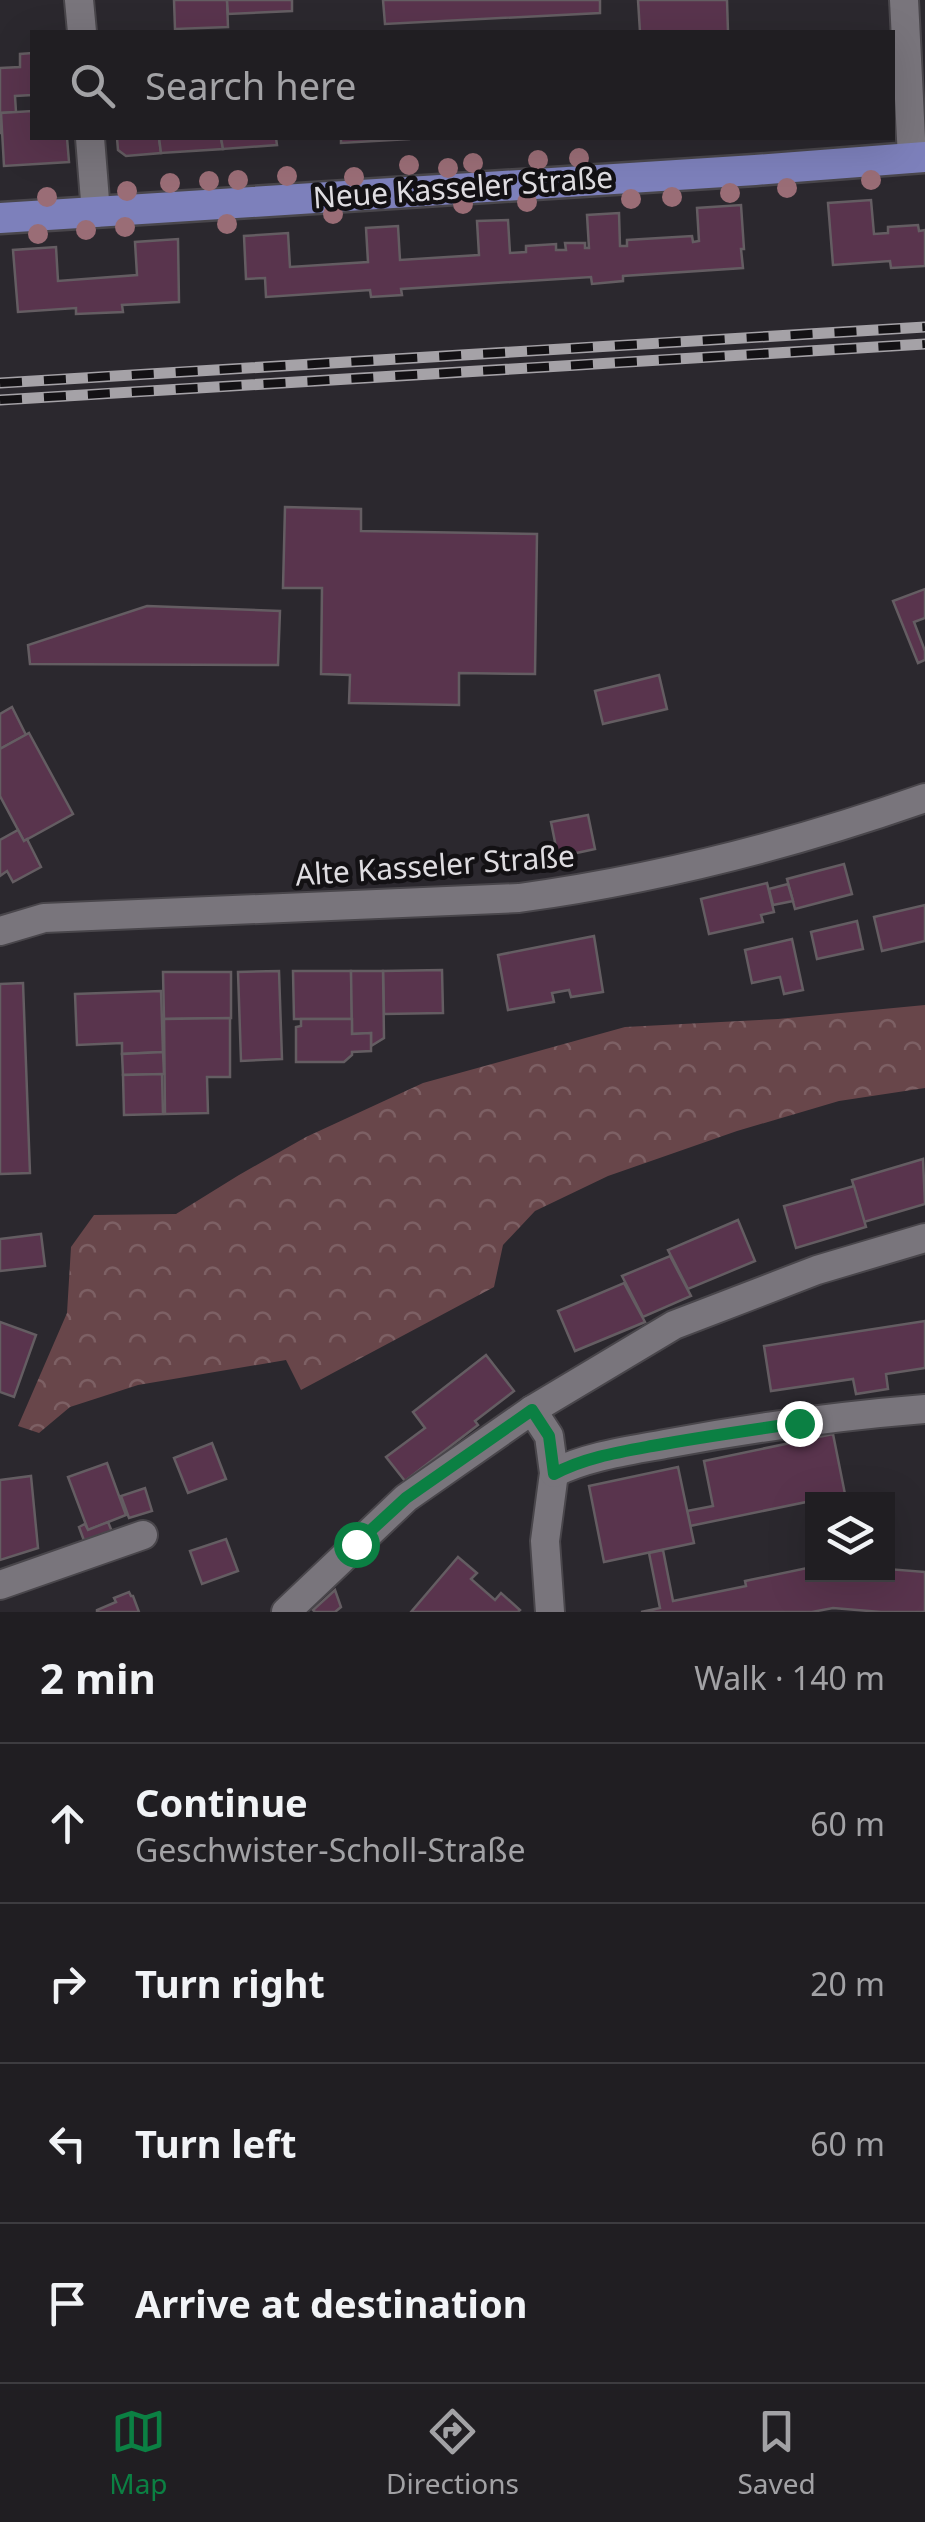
<!DOCTYPE html>
<html lang="en">
<head>
<meta charset="utf-8">
<style>
	:root { --surface:#201e22; --page:#2d2b2f; --text:#f1f3f6; --muted:#a2a2a5; --line:#3d3c40; --accent:#0b8043 }
	body { margin:0; font-family:"Noto Sans",sans-serif; background:var(--page); color:var(--text) }
	.controls { position:absolute; right:30px; bottom:30px; display:grid; overflow:hidden; border-radius:0px; box-shadow:0 10px 40px #0002 }
	.controls button { width:90px; height:90px; display:grid; place-items:center; padding:0; border:0; border-bottom:2px solid var(--line); background:var(--surface); color:var(--text); font:50px sans-serif }
	.stop { position:absolute; width:30px; height:30px; margin:-22px; border:8px solid #0b8043; border-radius:50%; background:#fff }
	.stop.end { background:#0b8043; border-color:#fff; box-shadow:0 2px 10px #0008 }
	.list { margin:0; padding:0; list-style:none }
	h2 { display:flex; justify-content:space-between; align-items:center; height:130px; margin:0; padding:0 40px; font-size:42px }
	h2 small { font-size:32px; font-weight:400; color:var(--muted) }
	.list li { display:grid; grid-template-columns:65px 1fr auto; gap:30px; align-items:center; box-sizing:border-box; height:160px; padding:0 40px; border-top:2px solid var(--line) }
	.list b { display:block; font-size:38px; white-space:nowrap }
	.list p { margin:0; font-size:32px; white-space:nowrap; color:var(--muted) }
	.list em { font-size:32px; font-style:normal; color:var(--muted) }
	.icon { flex:none; width:55px; height:55px; fill:none; stroke:currentColor; stroke-width:2; stroke-linecap:round; stroke-linejoin:round }
	.map { position:relative; flex:none; width:925px; height:1612px; overflow:hidden }
	.search { position:absolute; background:var(--surface); box-shadow:0 10px 40px #0002; left:30px; right:30px; top:30px; height:110px; display:flex; align-items:center; gap:25px; box-sizing:border-box; padding:0 35px; border-radius:0px; color:var(--muted); font-size:38px }
	.sheet { height:770px; background:var(--surface) }
	nav { display:flex; justify-content:space-around; align-items:center; box-sizing:border-box; height:140px; border-top:2px solid var(--line); background:var(--surface); font-size:28px; color:var(--muted) }
	nav a { display:grid; justify-items:center; gap:5px }
	nav .on { color:var(--accent) }
	.map>svg:first-child { display:block }
	.forest { fill:url(#forest-crowns) }
	.building { fill:#59344d; stroke:#645d62; stroke-width:2.5 }
	.lines { fill:none; stroke-linecap:round; stroke-linejoin:round }
	.minor-casing { stroke:#49464b; stroke-width:32 }
	.major-casing { stroke:#49464b; stroke-width:35 }
	.minor { stroke:#79757c; stroke-width:28 }
	.major { stroke:#7d80bb; stroke-width:30 }
	.rail-casing { stroke:#a5a2a7; stroke-width:11 }
	.rail { stroke:#131114; stroke-width:8; stroke-dasharray:22; stroke-linecap:butt }
	.tree { fill:#9a6d76 }
	.route { stroke:#0b8043; stroke-width:12 }
	.labels { text-anchor:middle; stroke-width:9; stroke-linejoin:round; paint-order:stroke }
	.street-label { font-size:30px; fill:#dfdde1; stroke:#131114 }
</style>
</head>
<body>
<div class="map">
<svg width="925" height="1612" viewBox="0 0 925 1612">
	<defs>
		<pattern id="forest-crowns" width="20" height="18" patternUnits="userSpaceOnUse" patternTransform="scale(2.5)"><rect width="20" height="18" fill="#68464a"/><path d="M2 6a3 3 0 1 1 6 0M12 15a3 3 0 1 1 6 0" fill="none" stroke="#7d6064"/></pattern>
	</defs>
	<rect width="100%" height="100%" fill="#2b282e"/>
	<polygon class="forest" points="925,1005 925,1088 839,1101 737,1131 608,1176 535,1211 503,1245 494,1287 301,1390 286,1360 138,1385 70,1407 39,1433 18,1426 67,1313 71,1247 94,1215 176,1214 239,1175 306,1137 423,1083 625,1027 778,1019"/>
	<g class="building">
		<polygon points="174,0 227,0 228,27 175,29"/>
		<polygon points="227,0 292,0 292,11 228,14"/>
		<polygon points="383,0 600,0 600,13 385,24"/>
		<polygon points="638,0 727,0 728,32 640,32"/>
		<polygon points="32,53 32,95 15,96 16,112 1,113 2,133 0,133 0,68 20,67 20,54"/>
		<polygon points="32,111 32,138 67,138 69,162 4,166 1,113"/>
		<polygon points="117,138 159,138 161,153 126,156 118,150"/>
		<polygon points="159,138 221,138 223,149 161,153"/>
		<polygon points="221,138 276,138 277,145 223,149"/>
		<polygon points="341,138 409,138 409,139 341,143"/>
		<polygon points="871,200 874,234 888,233 888,227 918,225 919,231 925,230 925,266 891,268 890,261 833,265 828,203"/>
		<polygon points="741,205 744,249 741,249 743,268 623,276 623,281 592,284 591,277 401,289 402,295 371,297 370,290 266,297 265,278 246,279 244,236 288,233 290,267 368,262 366,228 398,226 400,260 479,255 477,221 508,220 510,253 526,252 526,246 556,244 556,250 566,250 565,243 585,243 585,248 589,248 587,215 619,213 620,246 627,246 627,240 692,236 693,242 699,241 697,208"/>
		<polygon points="178,239 179,302 122,305 123,312 76,314 76,308 18,312 13,250 56,247 58,281 137,275 135,242"/>
		<polygon points="285,507 361,509 361,531 537,534 535,674 459,673 459,705 349,703 350,675 321,674 322,588 283,588"/>
		<polygon points="925,589 925,618 914,622 925,651 925,660 918,663 893,601"/>
		<polygon points="147,606 280,611 278,665 30,664 28,645"/>
		<polygon points="659,675 667,709 603,724 595,691"/>
		<polygon points="12,707 26,735 0,749 0,714"/>
		<polygon points="29,733 73,814 24,841 0,796 0,749"/>
		<polygon points="588,815 595,849 558,857 551,822"/>
		<polygon points="18,830 24,841 27,839 41,867 13,882 7,871 0,876 0,840"/>
		<polygon points="844,864 852,894 795,909 787,879"/>
		<polygon points="767,883 774,912 761,915 763,922 709,934 701,899"/>
		<polygon points="788,884 793,901 773,905 769,889"/>
		<polygon points="925,905 925,941 882,951 874,917"/>
		<polygon points="857,921 863,949 817,959 811,932"/>
		<polygon points="594,936 603,992 571,997 569,990 552,993 554,1002 508,1010 498,955"/>
		<polygon points="792,939 803,990 784,994 780,977 752,983 745,950"/>
		<polygon points="442,970 443,1013 384,1014 383,971"/>
		<polygon points="279,971 282,1059 241,1061 238,972"/>
		<polygon points="293,971 351,971 352,1019 294,1019"/>
		<polygon points="351,971 383,971 384,1038 371,1046 371,1033 352,1034"/>
		<polygon points="163,972 231,972 231,1018 164,1019"/>
		<polygon points="23,983 30,1173 0,1174 0,984"/>
		<polygon points="161,991 163,1052 122,1054 122,1043 77,1045 75,994"/>
		<polygon points="230,1018 230,1077 207,1077 208,1113 165,1114 164,1019"/>
		<polygon points="301,1019 352,1019 352,1034 371,1033 371,1051 352,1052 352,1055 344,1062 296,1062 296,1027 301,1026"/>
		<polygon points="163,1052 164,1074 123,1075 122,1054"/>
		<polygon points="162,1074 163,1114 124,1115 123,1075"/>
		<polygon points="923,1159 925,1204 864,1222 852,1180"/>
		<polygon points="854,1186 866,1227 796,1248 784,1206"/>
		<polygon points="738,1220 755,1261 688,1289 668,1250"/>
		<polygon points="41,1234 45,1266 0,1271 0,1239"/>
		<polygon points="670,1256 691,1296 643,1317 622,1276"/>
		<polygon points="624,1283 645,1322 575,1351 558,1311"/>
		<polygon points="925,1321 925,1368 886,1374 888,1389 856,1394 853,1379 771,1391 764,1346"/>
		<polygon points="0,1322 36,1335 14,1397 0,1392"/>
		<polygon points="486,1355 514,1391 475,1421 478,1425 405,1481 386,1457 425,1428 413,1412"/>
		<polygon points="833,1434 845,1494 690,1526 687,1511 713,1506 704,1461"/>
		<polygon points="212,1443 226,1479 188,1493 174,1458"/>
		<polygon points="107,1463 126,1515 88,1530 68,1477"/>
		<polygon points="678,1467 694,1543 604,1562 589,1486"/>
		<polygon points="31,1476 38,1548 0,1560 0,1480"/>
		<polygon points="145,1488 152,1511 129,1518 121,1496"/>
		<polygon points="108,1522 113,1534 86,1546 79,1527 85,1524 88,1530"/>
		<polygon points="226,1539 238,1571 202,1584 190,1551"/>
		<polygon points="663,1550 673,1601 746,1586 745,1581 812,1567 812,1574 888,1574 888,1569 925,1572 925,1612 881,1612 833,1608 812,1612 641,1612 660,1608 649,1553"/>
		<polygon points="458,1557 477,1573 471,1579 495,1600 501,1593 520,1610 518,1612 411,1612"/>
		<polygon points="335,1590 341,1607 335,1612 315,1612 313,1610"/>
		<polygon points="129,1592 131,1596 133,1596 139,1612 97,1612 97,1610 116,1602 114,1598"/>
	</g>
	<g class="lines">
		<defs>
			<g id="minor">
				<polyline points="79,0 82,32"/>
				<polyline points="904,0 912,158"/>
				<polyline points="90,138 96,213"/>
				<path d="M 0,931 L 44,918 L 519,898 C 657,879 794,844 925,798"/>
				<polyline points="532,1410 549,1436 554,1473 545,1541 550,1612"/>
				<path d="M 554,1473 C 588,1456 628,1451 665,1444 C 751,1428 838,1416 925,1409"/>
				<polyline points="0,1585 143,1535"/>
				<polyline points="286,1612 406,1498 532,1410 674,1325 817,1270 925,1238"/>
			</g>
			<polyline id="major" points="0,218 755,170 925,157"/>
		</defs>
		<use href="#minor" class="minor-casing"/>
		<use href="#major" class="major-casing"/>
		<use href="#minor" class="minor"/>
		<use href="#major" class="major"/>
		<defs>
			<g id="rail">
				<polyline points="0,383 925,327"/>
				<polyline points="0,400 925,344"/>
			</g>
		</defs>
		<use href="#rail" class="rail-casing"/>
		<use href="#rail" class="rail"/>
	</g>
	<g class="tree">
		<circle cx="579" cy="158" r="10"/>
		<circle cx="538" cy="160" r="10"/>
		<circle cx="473" cy="163" r="10"/>
		<circle cx="409" cy="165" r="10"/>
		<circle cx="448" cy="168" r="10"/>
		<circle cx="287" cy="176" r="10"/>
		<circle cx="354" cy="177" r="10"/>
		<circle cx="238" cy="180" r="10"/>
		<circle cx="871" cy="180" r="10"/>
		<circle cx="209" cy="181" r="10"/>
		<circle cx="170" cy="183" r="10"/>
		<circle cx="787" cy="188" r="10"/>
		<circle cx="127" cy="191" r="10"/>
		<circle cx="730" cy="193" r="10"/>
		<circle cx="47" cy="197" r="10"/>
		<circle cx="672" cy="197" r="10"/>
		<circle cx="631" cy="199" r="10"/>
		<circle cx="527" cy="202" r="10"/>
		<circle cx="463" cy="204" r="10"/>
		<circle cx="333" cy="214" r="10"/>
		<circle cx="227" cy="224" r="10"/>
		<circle cx="125" cy="227" r="10"/>
		<circle cx="86" cy="230" r="10"/>
		<circle cx="38" cy="234" r="10"/>
	</g>
	<g class="lines">
		<path class="route" d="M 356,1544 L 406,1498 L 532,1410 L 549,1436 L 554,1474 C 583,1458 619,1452 652,1446 C 701,1437 750,1430 799,1423"/>
	</g>
	<g class="labels">
		<g class="street-label">
			<text transform="translate(463 188) rotate(-4)" y="10">Neue Kasseler Straße</text>
			<text transform="translate(435 866) rotate(-4)" y="10">Alte Kasseler Straße</text>
		</g>
	</g>
</svg>
<div class="controls">
<button><svg class="icon" aria-label="layers" viewBox="0 0 24 24"><path d="M12 4l9 5-9 5-9-5zM3 14l9 5 9-5"/></svg></button>
</div>
<div class="stop" style="left:356px;top:1544px"></div>
<div class="stop end" style="left:799px;top:1423px"></div>
<div class="search"><svg class="icon" aria-label="search" viewBox="0 0 24 24"><circle cx="10" cy="10" r="6"/><path d="M15 15l6 6"/></svg>Search here</div>
</div>
<section class="sheet">
<h2>2 min<small>Walk · 140 m</small></h2>
<ul class="list">
<li><svg class="icon" aria-label="ahead" viewBox="0 0 24 24"><path d="M12 20V5M6 11l6-6 6 6"/></svg><div><b>Continue</b><p>Geschwister-Scholl-Straße</p></div><em>60 m</em></li>
<li><svg class="icon" aria-label="right" viewBox="0 0 24 24"><path d="M7 20v-9h11M14 6l5 5-5 5"/></svg><div><b>Turn right</b></div><em>20 m</em></li>
<li><svg class="icon" aria-label="left" viewBox="0 0 24 24"><path d="M17 20v-9H6M10 6l-5 5 5 5"/></svg><div><b>Turn left</b></div><em>60 m</em></li>
<li><svg class="icon" aria-label="arrive" viewBox="0 0 24 24"><path d="M6 21V4h12l-3 4 3 4H6"/></svg><div><b>Arrive at destination</b></div></li>
</ul>
</section>
<nav>
<a class="on"><svg class="icon" aria-label="map" viewBox="0 0 24 24"><path d="M3 6l6-2 6 2 6-2v14l-6 2-6-2-6 2zM9 4v14M15 6v14"/></svg>Map</a>
<a><svg class="icon" aria-label="directions" viewBox="0 0 24 24"><path d="M12 3l9 9-9 9-9-9zM9 14v-3h6M13 9l2 2-2 2"/></svg>Directions</a>
<a><svg class="icon" aria-label="saved" viewBox="0 0 24 24"><path d="M7 4h10v16l-5-4-5 4z"/></svg>Saved</a>
</nav>
</body>
</html>
